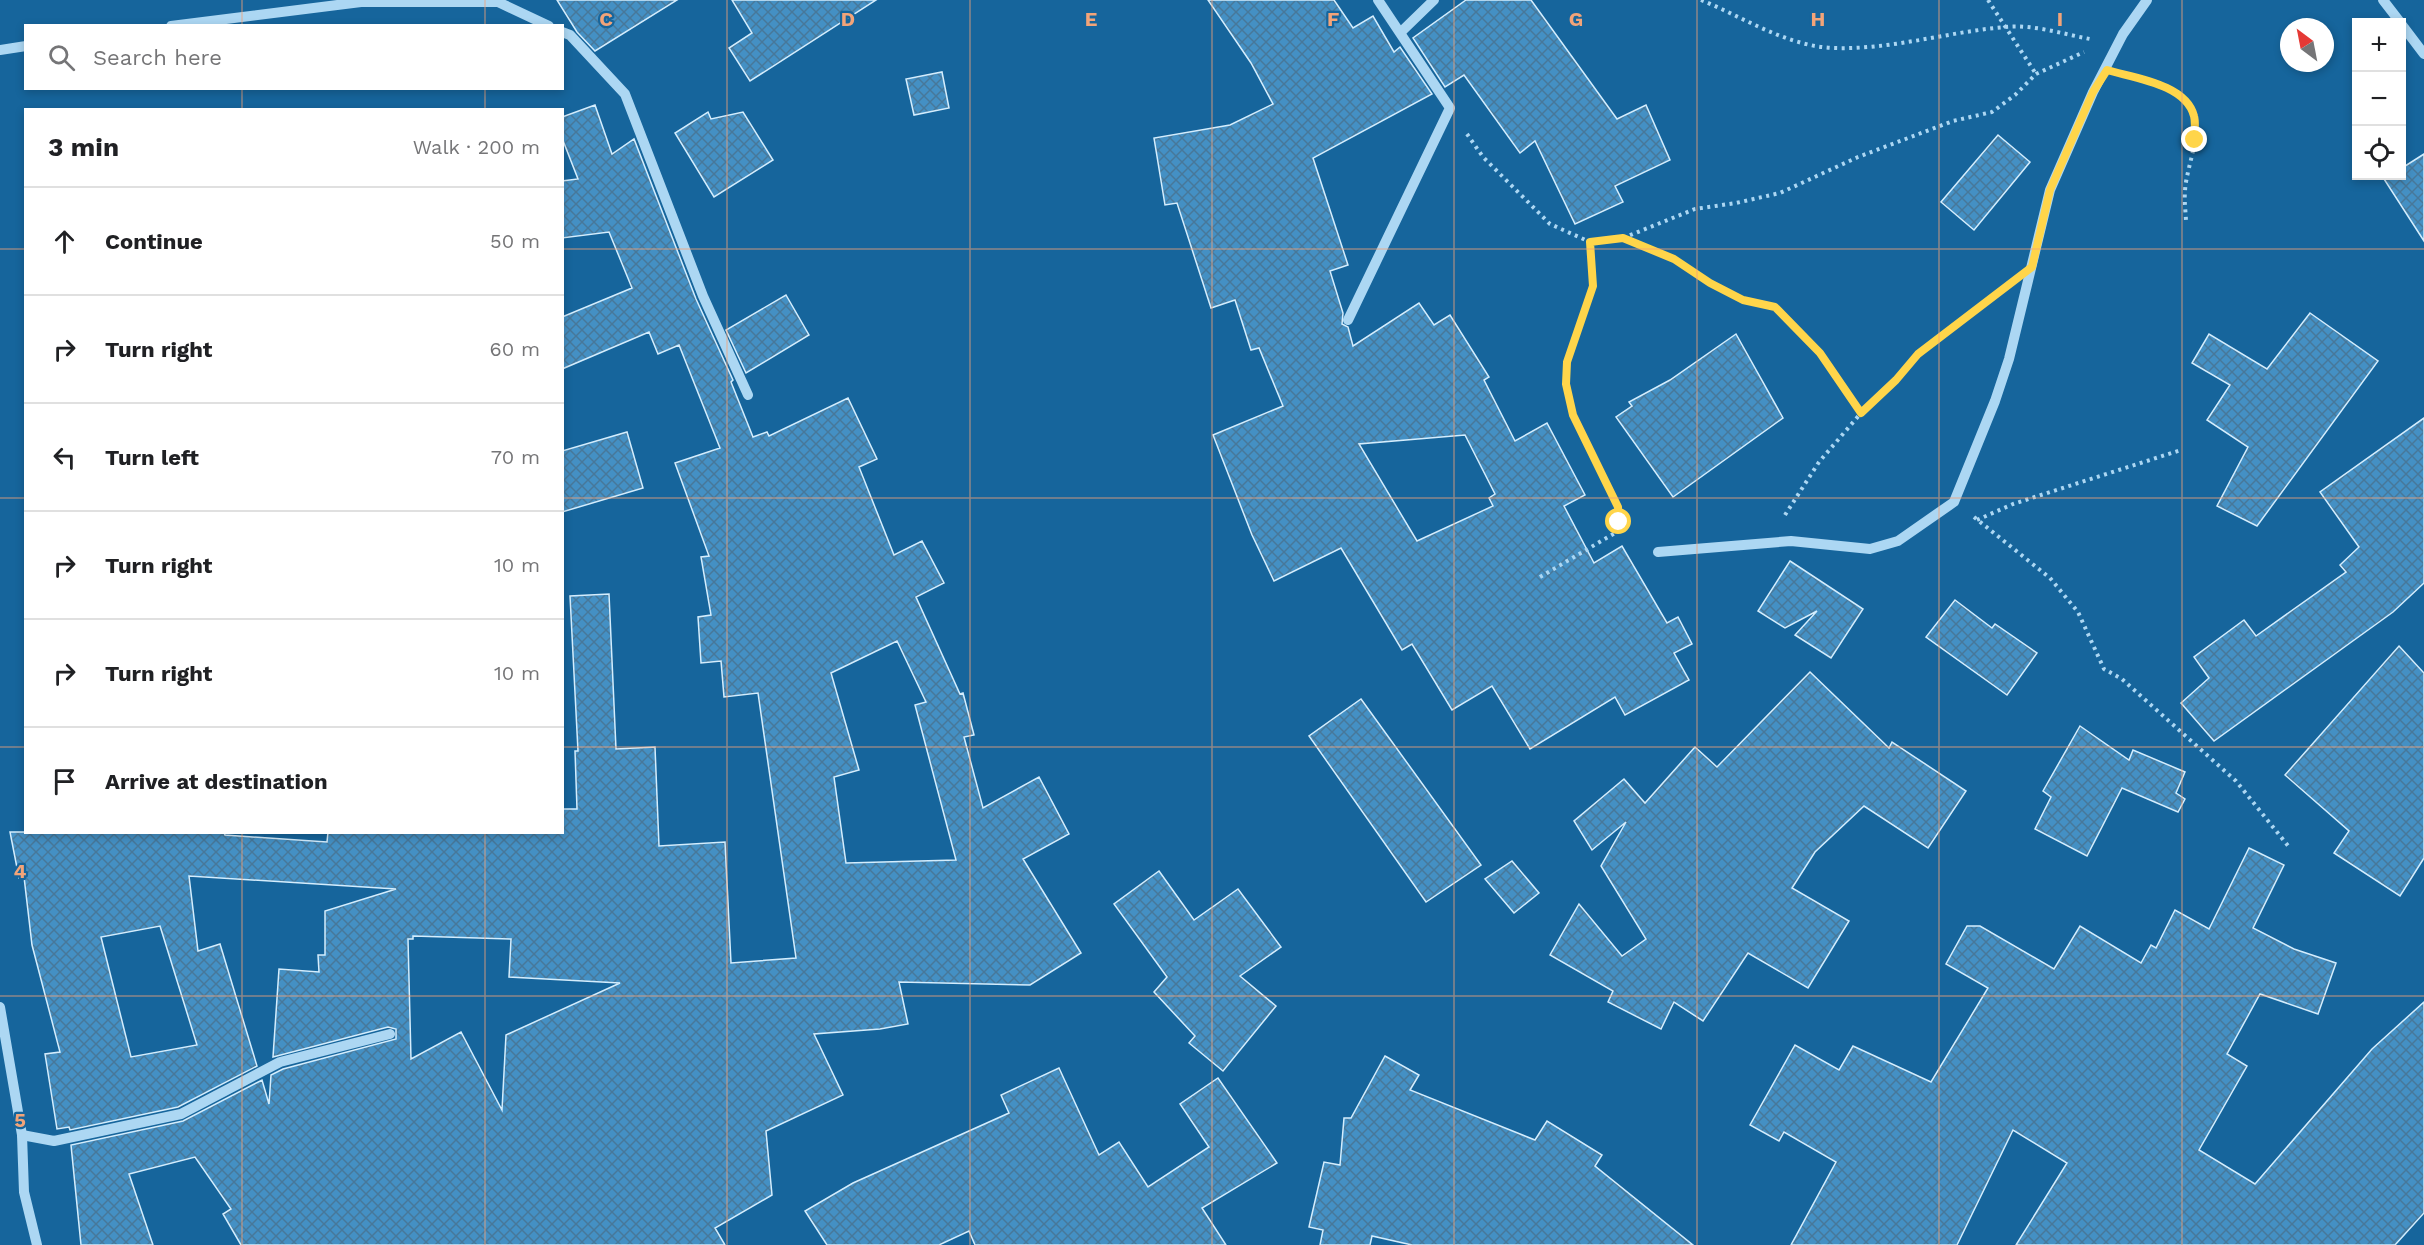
<!DOCTYPE html>
<html lang="en">
<head>
<meta charset="utf-8">
<style>
	:root { --surface:#fff; --page:#f6f6f6; --text:#202124; --muted:#757577; --line:#e0e0e0 }
	body { margin:0; font-family:"Work Sans",sans-serif; background:var(--page); color:var(--text) }
	.controls { position:absolute; right:18px; top:18px; display:grid; overflow:hidden; border-radius:0px; box-shadow:0 3px 9px #0003 }
	.controls button { width:54px; height:54px; display:grid; place-items:center; padding:0; border:0; border-bottom:2px solid var(--line); background:var(--surface); color:var(--text); font:30px sans-serif }
	.compass { position:absolute; left:2280px; top:18px; width:54px; height:54px; border-radius:50%; background:var(--surface); box-shadow:0 3px 9px #0003; rotate:328deg }
	.stop { position:absolute; width:18px; height:18px; margin:-14px; border:4px solid #ffd54a; border-radius:50%; background:#fff }
	.stop.end { background:#ffd54a; border-color:#fff; box-shadow:0 2px 6px #0008 }
	.list { margin:0; padding:0; list-style:none }
	h2 { display:flex; justify-content:space-between; align-items:center; height:78px; margin:0; padding:0 24px; font-size:26px }
	h2 small { font-size:20px; font-weight:400; color:var(--muted) }
	.list li { display:grid; grid-template-columns:39px 1fr auto; gap:18px; align-items:center; box-sizing:border-box; height:108px; padding:0 24px; border-top:2px solid var(--line) }
	.list b { display:block; font-size:22px; white-space:nowrap }
	.list em { font-size:20px; font-style:normal; color:var(--muted) }
	.icon { flex:none; width:33px; height:33px; fill:none; stroke:currentColor; stroke-width:2; stroke-linecap:round; stroke-linejoin:round }
	.map { position:relative; flex:none; width:2424px; height:1245px; overflow:hidden }
	.search { position:absolute; background:var(--surface); box-shadow:0 3px 9px #0003; left:24px; top:24px; width:540px; height:66px; display:flex; align-items:center; gap:15px; box-sizing:border-box; padding:0 21px; border-radius:0px; color:var(--muted); font-size:22px }
	.panel { position:absolute; background:var(--surface); box-shadow:0 3px 9px #0003; left:24px; top:108px; width:540px; height:726px; border-radius:0px }
	.map>svg:first-child { display:block }
	.building { fill:url(#building-cross-hatch); stroke:#d4edfd; stroke-width:1.5; fill-rule:evenodd }
	.lines { fill:none; stroke-linecap:round; stroke-linejoin:round }
	.path { stroke:#acd7f3; stroke-width:4; stroke-dasharray:3 4.5; stroke-linecap:butt }
	.minor { stroke:#acd7f3; stroke-width:10 }
	.route { stroke:#ffd54a; stroke-width:8 }
	.grid { fill:none; stroke:#f2a479; stroke-width:1.5; stroke-opacity:0.55 }
	.grid-label { font-size:20px; text-anchor:middle; font-weight:bold; fill:#f2a479; stroke:#16659c; stroke-width:4.5; stroke-linejoin:round; paint-order:stroke }
</style>
</head>
<body>
<div class="map">
<svg width="2424" height="1245" viewBox="0 0 2424 1245">
	<defs>
		<pattern id="building-cross-hatch" width="8" height="8" patternUnits="userSpaceOnUse" patternTransform="scale(1.5)"><rect width="8" height="8" fill="#4490c4"/><path d="M0 0l8 8M0 8l8-8" fill="none" stroke="#47789a"/></pattern>
	</defs>
	<rect width="100%" height="100%" fill="#16659c"/>
	<g class="building">
		<polygon points="557,0 677,0 595,51 577,32"/>
		<polygon points="732,0 876,0 750,81 729,48 752,33"/>
		<path d="M 1208,0 L 1334,0 L 1353,28 L 1373,16 L 1394,52 L 1400,47 L 1432,94 L 1313,158 L 1348,265 L 1330,271 L 1343,313 L 1342,324 L 1348,327 L 1353,346 L 1419,303 L 1434,325 L 1450,315 L 1489,377 L 1484,380 L 1515,441 L 1547,423 L 1585,495 L 1564,506 L 1594,563 L 1622,546 L 1667,623 L 1678,617 L 1692,644 L 1674,653 L 1689,680 L 1625,715 L 1615,697 L 1530,749 L 1492,686 L 1452,710 L 1412,644 L 1402,650 L 1341,548 L 1274,581 L 1252,535 L 1213,435 L 1283,406 L 1259,348 L 1251,350 L 1235,300 L 1211,308 L 1177,203 L 1165,205 L 1154,138 L 1230,125 L 1273,104 L 1251,63 ZM 1465,435 L 1495,494 L 1489,498 L 1493,506 L 1417,541 L 1359,444 Z"/>
		<polygon points="1466,0 1531,0 1617,119 1646,105 1670,160 1615,186 1623,202 1575,224 1535,141 1520,153 1464,75 1445,87 1413,38"/>
		<polygon points="942,72 949,108 914,115 906,79"/>
		<path d="M 595,105 L 612,154 L 634,139 L 696,299 L 733,380 L 731,382 L 753,437 L 767,432 L 769,436 L 848,398 L 877,459 L 859,467 L 894,555 L 922,541 L 944,583 L 916,597 L 960,694 L 963,693 L 974,735 L 964,737 L 983,808 L 1039,777 L 1069,834 L 1023,859 L 1081,953 L 1030,985 L 899,982 L 908,1024 L 880,1029 L 814,1034 L 843,1095 L 766,1131 L 772,1195 L 715,1228 L 725,1245 L 241,1245 L 223,1214 L 231,1209 L 195,1157 L 129,1174 L 153,1245 L 81,1245 L 71,1145 L 183,1121 L 262,1080 L 269,1104 L 271,1075 L 283,1069 L 396,1039 L 396,1029 L 388,1027 L 273,1057 L 279,969 L 319,972 L 318,955 L 325,955 L 325,911 L 396,889 L 189,876 L 198,951 L 220,944 L 257,1066 L 178,1107 L 70,1130 L 69,1127 L 57,1129 L 45,1054 L 60,1052 L 32,945 L 24,877 L 19,878 L 10,832 L 224,832 L 225,835 L 327,842 L 328,832 L 562,832 L 562,809 L 577,809 L 575,751 L 578,751 L 570,596 L 609,594 L 616,749 L 655,747 L 659,846 L 725,842 L 731,963 L 796,958 L 758,693 L 724,697 L 721,661 L 701,663 L 698,617 L 711,615 L 701,557 L 709,556 L 675,463 L 720,448 L 679,345 L 658,354 L 649,332 L 562,369 L 562,317 L 632,288 L 609,232 L 562,238 L 562,181 L 578,179 L 562,138 L 562,117 ZM 897,641 L 926,702 L 915,705 L 956,860 L 846,863 L 834,777 L 859,770 L 831,673 ZM 160,926 L 197,1045 L 131,1057 L 101,937 ZM 413,936 L 511,939 L 509,977 L 620,983 L 506,1035 L 502,1110 L 461,1032 L 411,1059 L 408,939 L 413,939 Z"/>
		<polygon points="708,112 711,119 743,112 773,160 714,197 675,133"/>
		<polygon points="1998,135 2030,162 1974,230 1941,202"/>
		<polygon points="2424,154 2424,241 2384,179 2389,176 2402,176 2402,168"/>
		<polygon points="786,295 809,335 746,373 726,330"/>
		<polygon points="2310,313 2378,361 2257,526 2217,506 2248,447 2207,420 2230,385 2192,363 2209,334 2267,369"/>
		<polygon points="1736,334 1783,418 1673,497 1616,417 1632,406 1629,402 1670,380"/>
		<polygon points="2424,418 2424,583 2393,612 2214,741 2181,703 2209,678 2194,657 2244,620 2256,636 2346,572 2340,565 2359,547 2320,492"/>
		<polygon points="627,432 643,488 562,512 562,451"/>
		<polygon points="1790,561 1863,609 1831,658 1795,635 1817,611 1785,628 1758,611"/>
		<polygon points="1955,600 1992,628 1995,624 2037,653 2007,695 1926,637"/>
		<polygon points="2399,646 2424,673 2424,858 2400,896 2334,853 2349,831 2285,775"/>
		<polygon points="1810,672 1889,748 1892,742 1966,791 1928,848 1864,806 1815,852 1792,888 1849,921 1808,988 1748,953 1703,1021 1674,1002 1661,1029 1608,1002 1613,991 1550,955 1579,904 1622,956 1646,939 1601,866 1626,822 1592,850 1574,821 1624,779 1645,803 1695,747 1717,767"/>
		<polygon points="1361,699 1481,865 1426,902 1309,736"/>
		<polygon points="2080,726 2129,760 2133,750 2185,772 2176,793 2185,799 2178,812 2122,788 2087,856 2035,829 2051,797 2043,791"/>
		<polygon points="2249,848 2284,865 2253,928 2294,949 2336,963 2318,1014 2260,994 2227,1054 2247,1066 2199,1150 2255,1184 2372,1049 2424,1002 2424,1213 2395,1245 2016,1245 2067,1163 2013,1130 1957,1245 1791,1245 1836,1162 1784,1132 1779,1141 1750,1125 1795,1045 1839,1070 1853,1046 1931,1082 1988,988 1946,964 1967,926 1980,926 2054,969 2080,926 2141,963 2151,945 2156,948 2175,910 2209,929"/>
		<polygon points="1512,861 1539,893 1514,913 1485,879"/>
		<polygon points="1159,871 1194,920 1238,889 1281,947 1240,976 1276,1006 1223,1071 1189,1043 1195,1036 1154,992 1167,977 1114,904"/>
		<polygon points="1385,1056 1419,1075 1410,1090 1535,1140 1547,1121 1602,1155 1595,1166 1693,1245 1412,1245 1372,1236 1370,1245 1320,1245 1323,1230 1309,1227 1324,1162 1340,1165 1344,1118 1351,1118"/>
		<polygon points="1059,1068 1099,1155 1119,1142 1148,1187 1209,1147 1180,1104 1218,1078 1277,1163 1202,1208 1226,1245 975,1245 969,1231 939,1245 827,1245 805,1211 853,1183 1009,1113 1001,1095"/>
	</g>
	<g class="lines">
		<g class="path">
			<path d="M 1701,0 C 1743,17 1786,46 1833,48 C 1891,50 1947,32 2005,27 C 2032,24 2063,34 2090,39"/>
			<polyline points="1988,0 2036,74"/>
			<path d="M 2131,77 C 2149,82 2171,87 2186,101 C 2208,124 2186,165 2185,191 C 2184,202 2186,213 2186,224"/>
			<polyline points="1467,134 1483,157 1550,224 1590,242 1623,238 1674,259 1710,283 1743,300 1775,307 1820,353 1861,413"/>
			<polyline points="1623,238 1695,209 1736,203 1780,193 1858,157 1953,121 1992,112 2015,95 2036,74 2084,52"/>
			<polyline points="1785,515 1819,462 1861,413 1896,380 1918,354 1998,292"/>
			<polyline points="1974,517 2050,578 2078,612 2104,669 2122,679 2236,781 2289,847"/>
			<polyline points="1977,520 2013,504 2181,450"/>
			<polyline points="1540,577 1615,533 1619,522 1618,507 1573,415 1566,385 1567,362 1593,286 1590,242"/>
		</g>
		<g class="minor">
			<polyline points="2383,0 2400,22"/>
			<polyline points="2402,25 2424,54"/>
			<polyline points="171,26 361,2 498,2 549,26"/>
			<polyline points="562,32 570,35 625,94 703,296 748,395"/>
			<polyline points="1401,32 1434,0"/>
			<polyline points="0,50 26,46"/>
			<polyline points="1348,320 1450,108 1378,0"/>
			<polyline points="1658,552 1791,541 1870,549 1898,541 1954,502 1995,401 2009,359 2050,190 2093,92 2123,34 2147,0"/>
			<polyline points="0,1007 22,1135 24,1192 37,1245"/>
			<polyline points="22,1135 54,1141 181,1114 280,1062 390,1034"/>
		</g>
	</g>
	<g class="lines">
		<path class="route" d="M 1619,522 L 1618,507 L 1573,415 L 1566,384 L 1567,362 L 1593,286 L 1590,242 L 1623,238 L 1674,259 L 1710,283 L 1743,300 L 1775,307 L 1820,353 L 1861,413 L 1896,380 L 1918,354 L 2032,267 L 2050,190 L 2093,92 L 2107,70 C 2134,78 2186,84 2194,116 C 2196,123 2194,133 2195,140"/>
	</g>
	<path class="grid" d="M 242,0 L 242,26M 485,0 L 485,26M 727,0 L 727,1245M 970,0 L 970,1245M 1212,0 L 1212,1245M 1454,0 L 1454,1245M 1697,0 L 1697,1245M 1939,0 L 1939,1245M 2182,0 L 2182,1245M 242,88 L 242,110M 485,88 L 485,110M 0,249 L 26,249M 562,249 L 2424,249M 0,498 L 26,498M 562,498 L 2424,498M 0,747 L 26,747M 562,747 L 2424,747M 242,832 L 242,1245M 485,832 L 485,1245M 0,996 L 2424,996"/>
	<g class="grid-label">
		<text x="606" y="26">C</text>
		<text x="848" y="26">D</text>
		<text x="1091" y="26">E</text>
		<text x="1333" y="26">F</text>
		<text x="1576" y="26">G</text>
		<text x="1818" y="26">H</text>
		<text x="2060" y="26">I</text>
		<text x="20" y="878">4</text>
		<text x="20" y="1127">5</text>
	</g>
</svg>
<div class="controls">
<button>+</button>
<button>−</button>
<button><svg class="icon" aria-label="locate" viewBox="0 0 24 24"><circle cx="12" cy="12" r="6"/><path d="M12 2v4M12 18v4M2 12h4M18 12h4"/></svg></button>
</div>
<svg class="compass" viewBox="-18 -18 36 36"><path d="M0-13l5 13h-10z" fill="#e53935"/><path d="M0 13l5-13h-10z" fill="#757577"/></svg>
<div class="stop" style="left:1619px;top:522px"></div>
<div class="stop end" style="left:2195px;top:140px"></div>
<div class="search"><svg class="icon" aria-label="search" viewBox="0 0 24 24"><circle cx="10" cy="10" r="6"/><path d="M15 15l6 6"/></svg>Search here</div>
<section class="panel">
<h2>3 min<small>Walk · 200 m</small></h2>
<ul class="list">
<li><svg class="icon" aria-label="ahead" viewBox="0 0 24 24"><path d="M12 20V5M6 11l6-6 6 6"/></svg><div><b>Continue</b></div><em>50 m</em></li>
<li><svg class="icon" aria-label="right" viewBox="0 0 24 24"><path d="M7 20v-9h11M14 6l5 5-5 5"/></svg><div><b>Turn right</b></div><em>60 m</em></li>
<li><svg class="icon" aria-label="left" viewBox="0 0 24 24"><path d="M17 20v-9H6M10 6l-5 5 5 5"/></svg><div><b>Turn left</b></div><em>70 m</em></li>
<li><svg class="icon" aria-label="right" viewBox="0 0 24 24"><path d="M7 20v-9h11M14 6l5 5-5 5"/></svg><div><b>Turn right</b></div><em>10 m</em></li>
<li><svg class="icon" aria-label="right" viewBox="0 0 24 24"><path d="M7 20v-9h11M14 6l5 5-5 5"/></svg><div><b>Turn right</b></div><em>10 m</em></li>
<li><svg class="icon" aria-label="arrive" viewBox="0 0 24 24"><path d="M6 21V4h12l-3 4 3 4H6"/></svg><div><b>Arrive at destination</b></div></li>
</ul>
</section>
</div>
</body>
</html>
